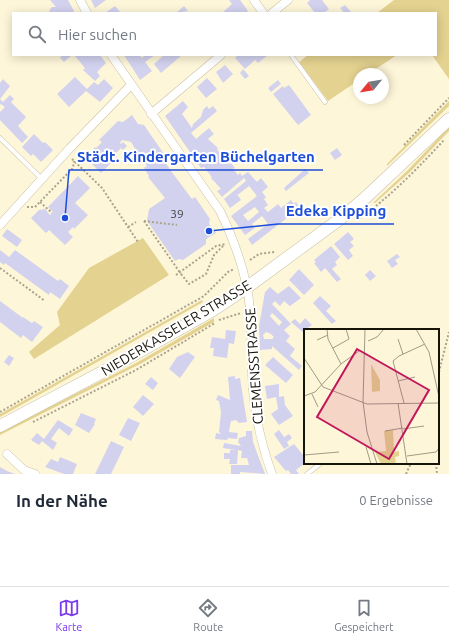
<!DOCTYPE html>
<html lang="de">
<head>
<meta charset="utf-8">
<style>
	:root { --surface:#fff; --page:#f2f2f3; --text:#1f2937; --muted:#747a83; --line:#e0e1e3; --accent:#7c3aed }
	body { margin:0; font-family:Ubuntu,sans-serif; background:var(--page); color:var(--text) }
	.compass { position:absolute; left:353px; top:68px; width:36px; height:36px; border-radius:50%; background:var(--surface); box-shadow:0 2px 10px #0003; rotate:240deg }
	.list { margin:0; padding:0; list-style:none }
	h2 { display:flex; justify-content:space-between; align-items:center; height:52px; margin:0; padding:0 16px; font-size:17px }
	h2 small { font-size:13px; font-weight:400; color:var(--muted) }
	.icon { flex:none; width:22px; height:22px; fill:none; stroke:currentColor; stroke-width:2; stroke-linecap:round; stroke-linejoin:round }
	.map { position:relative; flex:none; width:449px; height:474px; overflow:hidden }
	.search { position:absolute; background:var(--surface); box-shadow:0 2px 10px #0003; left:12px; right:12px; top:12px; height:44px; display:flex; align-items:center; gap:10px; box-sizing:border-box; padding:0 14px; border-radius:0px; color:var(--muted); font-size:15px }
	.sheet { height:112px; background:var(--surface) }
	nav { display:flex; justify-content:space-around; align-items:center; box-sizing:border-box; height:56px; border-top:1px solid var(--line); background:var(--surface); font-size:11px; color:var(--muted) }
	nav a { display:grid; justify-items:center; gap:2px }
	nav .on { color:var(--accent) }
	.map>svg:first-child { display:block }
	.green { fill:#e4d290 }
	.building { fill:#d2d2ef; fill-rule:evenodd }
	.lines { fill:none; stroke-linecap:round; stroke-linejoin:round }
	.lane-casing { stroke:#c9c2a5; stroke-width:5 }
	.street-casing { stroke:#c9c2a5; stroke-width:9 }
	.secondary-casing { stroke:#c9c2a5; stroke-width:13 }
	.path { stroke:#aaa48e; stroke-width:2; stroke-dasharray:2 2; stroke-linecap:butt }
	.lane { stroke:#fff; stroke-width:4 }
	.street { stroke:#fff; stroke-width:8 }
	.secondary { stroke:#fff; stroke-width:12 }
	.path-bridge { stroke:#aaa48e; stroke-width:2; stroke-dasharray:2 2; stroke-linecap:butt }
	.labels { text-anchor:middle; stroke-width:4; stroke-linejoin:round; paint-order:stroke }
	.number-label { font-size:12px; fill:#454342 }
	.street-label { font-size:14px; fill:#161309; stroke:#fff }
	.inset-road { fill:none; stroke:#a19b86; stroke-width:1 }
	.view { fill:#c2185b; fill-opacity:0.15; stroke:#c2185b; stroke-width:2 }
	.inset-edge { fill:none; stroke:#161309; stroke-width:2 }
	.leader { fill:none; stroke:#1d4ed8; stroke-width:1.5 }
	.callout-dot { fill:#1d4ed8; stroke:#fff; stroke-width:1.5 }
	.callout-label { font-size:15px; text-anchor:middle; font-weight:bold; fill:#1d4ed8; stroke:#fff; stroke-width:4; stroke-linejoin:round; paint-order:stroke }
</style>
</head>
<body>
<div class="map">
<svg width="449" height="474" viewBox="0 0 449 474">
	<rect width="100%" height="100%" fill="#fef6d9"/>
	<g class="green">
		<polygon points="394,0 449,0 449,79 432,55 436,55 436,13 377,13"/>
		<polygon points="308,55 397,55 368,74 359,74 359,80 328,101 299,62"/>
		<polygon points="449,101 449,106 387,166 387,164"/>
		<polygon points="449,127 449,131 410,172 375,203 373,203 407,171"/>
		<polygon points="143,238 169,275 34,359 29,352 60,325 57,312 89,268"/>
		<polygon points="202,300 203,302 0,417 0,414"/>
		<polygon points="214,318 214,322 142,363 0,435 0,432 136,363"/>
	</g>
	<g class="building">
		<polygon points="50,0 68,0 75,13 51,13 49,11 52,7 56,7"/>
		<polygon points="91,0 106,0 95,8"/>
		<polygon points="229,0 240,0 248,11 246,13 222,13 232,4"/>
		<polygon points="310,0 322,0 329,9 324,13 315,13 307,3"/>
		<polygon points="345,5 351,12 350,13 344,13 340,8"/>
		<polygon points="115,6 121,13 105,13"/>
		<polygon points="184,6 188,11 176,13"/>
		<polygon points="62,55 72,55 64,62 60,58"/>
		<polygon points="74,55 100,55 106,63 97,72 100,76 95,81 83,70 85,68"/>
		<polygon points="124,55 139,55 142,58 145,55 155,55 145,62 152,71 140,80"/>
		<polygon points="164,55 182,55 161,73 154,64"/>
		<polygon points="238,55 268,55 258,63 255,60 245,69 235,58"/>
		<polygon points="225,65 233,74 223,83 216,72"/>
		<polygon points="243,69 249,76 245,79 240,73"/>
		<polygon points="75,77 87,89 94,82 98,85 104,79 113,88 100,102 86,91 69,107 57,94"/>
		<polygon points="207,78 217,89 206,98 197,87"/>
		<polygon points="3,79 10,86 0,99 3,102 10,95 14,99 11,102 26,117 18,126 28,137 22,143 0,120 0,112 5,107 1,104 0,105 0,83"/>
		<polygon points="278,80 281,84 271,92 268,88"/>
		<polygon points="289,85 311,115 298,125 273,94 283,86 284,88"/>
		<path d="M 183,101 L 188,107 L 182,114 L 192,128 L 193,124 L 201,117 L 203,110 L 207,106 L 209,109 L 213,106 L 217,111 L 191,133 L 196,139 L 209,128 L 214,134 L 208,139 L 218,148 L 217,149 L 219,152 L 221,151 L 226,157 L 224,158 L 229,164 L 231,163 L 235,168 L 233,169 L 238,175 L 240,173 L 242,176 L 248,172 L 257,182 L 261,178 L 268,187 L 262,192 L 266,197 L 264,199 L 268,205 L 264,208 L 268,212 L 278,204 L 281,208 L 291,200 L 294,204 L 296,202 L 300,208 L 252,245 L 248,239 L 268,224 L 262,216 L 252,224 L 255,228 L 245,235 L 231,216 L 257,196 L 249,186 L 239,194 L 237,194 L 241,200 L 230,208 L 224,199 L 246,181 L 244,178 L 222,197 L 217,191 L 221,189 L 213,180 L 212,180 L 211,176 L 204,167 L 201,168 L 165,116 ZM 255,207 L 259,212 L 248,221 L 243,215 Z"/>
		<polygon points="132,115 138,124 144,125 164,154 161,156 171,171 192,199 195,197 210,219 209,224 216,233 206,239 206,244 183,260 179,259 175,261 147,221 149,209 165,198 148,177 149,176 144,168 147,166 141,158 143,157 141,155 137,158 134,154 137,152 131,142 122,140 120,143 121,144 123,142 127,146 123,150 121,148 115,154 117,157 101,173 86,158 95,147 96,148 102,142 99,140 118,121 123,122"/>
		<polygon points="34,134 43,143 45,142 53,150 41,162 33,154 31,156 22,147"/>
		<polygon points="337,148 342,155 335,160 330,153"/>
		<polygon points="305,169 309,173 286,191 284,188"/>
		<polygon points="78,176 90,188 75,203 88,215 74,229 73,227 68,232 73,237 65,245 49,230 46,233 31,218 39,210 45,209 50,215 53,212 48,207"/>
		<polygon points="7,229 22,240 17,247 2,236"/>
		<polygon points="348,232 354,239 350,242 354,246 349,250 353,256 348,260 334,244"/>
		<polygon points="331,246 340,257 335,262 337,265 332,269 341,279 337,282 325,268 321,272 314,263 316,262 314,260"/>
		<polygon points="0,250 9,257 15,250 58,281 60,279 69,286 60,299 50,292 49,295 5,263 4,265 0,262"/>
		<polygon points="397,254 400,257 395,260 398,264 392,268 387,261"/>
		<polygon points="299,269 314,285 304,295 289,280"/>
		<polygon points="370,270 376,276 370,281 365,275"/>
		<path d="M 289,286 L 301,298 L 290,306 L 284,301 L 280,306 L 275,301 L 272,304 L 291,324 L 284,330 L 290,336 L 286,341 L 295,349 L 290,356 L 302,366 L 299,370 L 272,346 L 272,349 L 260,350 L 259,326 L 265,292 L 270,287 L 278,294 ZM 272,313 L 282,322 L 279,326 L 270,316 ZM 266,332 L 271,334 L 274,337 L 272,339 L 264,339 L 263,335 Z"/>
		<polygon points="320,296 331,306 326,311 336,321 332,324 313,303"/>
		<polygon points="0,301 23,318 23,317 32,323 34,321 43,327 32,342 23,335 21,338 0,322"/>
		<polygon points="305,318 312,325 305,330 305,334 291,322 295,319 300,324"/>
		<polygon points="226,330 236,331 234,344 229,343 227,358 213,356 214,348 210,348 212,337 225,339"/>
		<polygon points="188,352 195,357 180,378 169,369 177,357"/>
		<polygon points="9,355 14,358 9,366 4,362"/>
		<polygon points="273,357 293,375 286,383 265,365"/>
		<polygon points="235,376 235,379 240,378 247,422 239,423 236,420 231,421 229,432 238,433 237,439 228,438 227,440 215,439 216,433 221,434 219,432 221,412 219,401 216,400 218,395 230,400 228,377"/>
		<polygon points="151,377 158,383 153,390 145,384"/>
		<polygon points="279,384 279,397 284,396 285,405 293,416 279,425 271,414 278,409 276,397 267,399 265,386"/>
		<polygon points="143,395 154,404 143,416 133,407"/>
		<polygon points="81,413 96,419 94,424 95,424 89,433 75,425"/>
		<polygon points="128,418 140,423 131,441 119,435"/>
		<polygon points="58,420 73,429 69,436 59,428 51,439 57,443 53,450 42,441 39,445 31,440 37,433 44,439"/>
		<polygon points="279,430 284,437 289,434 292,438 287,442 289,446 284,449 274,434"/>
		<polygon points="246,431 252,431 253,442 265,474 240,472 240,474 231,474 231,465 249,465 247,458 241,458 242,451 238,450 237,464 229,464 230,459 224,459 224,453 230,453 230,450 236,450 223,448 224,443 241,446 238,442 239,438 246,436"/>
		<polygon points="111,441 124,447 111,474 95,474"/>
		<polygon points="294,444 304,456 305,455 305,463 296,470 299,474 291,474 288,470 286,471 274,457"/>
		<polygon points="60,457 77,464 73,474 64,474 45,467 51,459 58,462"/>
		<polygon points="0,467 7,471 15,474 0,474"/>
	</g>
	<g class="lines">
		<defs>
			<g id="lane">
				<polyline points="291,55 325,102"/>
				<polyline points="0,138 42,179"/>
				<polyline points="307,474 321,463"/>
			</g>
			<g id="street">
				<polyline points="80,0 87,13"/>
				<polyline points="254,0 263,13"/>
				<polyline points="272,13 288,0"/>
				<path d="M 111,55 L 220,211 C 235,242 247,274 250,309 C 252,330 251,352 252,373 C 253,408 260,441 272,474"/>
				<polyline points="151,114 221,55"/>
				<polyline points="0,225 70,148 131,85"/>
				<polyline points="7,454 24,470 35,474"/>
			</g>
			<polyline id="secondary" points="0,426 110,368 213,310 246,288 340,219 364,199 449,119"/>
		</defs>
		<use href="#lane" class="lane-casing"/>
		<use href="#street" class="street-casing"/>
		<use href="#secondary" class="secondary-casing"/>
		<g class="path">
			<polyline points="404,145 449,98"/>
			<polyline points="72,159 102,188 138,242"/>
			<polyline points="40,202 52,213"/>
			<polyline points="27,207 35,207 73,168 74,161"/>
			<path d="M 360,218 C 391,196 418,168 444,140"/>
			<polyline points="144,221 177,225"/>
			<polyline points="128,227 136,222"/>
			<polyline points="250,260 259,254 275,252"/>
			<polyline points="0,268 45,301"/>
			<polyline points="181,274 189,284 206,274 214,255 223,246"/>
			<polyline points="176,275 216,246 226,244"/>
			<polyline points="219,320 241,313"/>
			<polyline points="438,376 449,332"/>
			<polyline points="0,412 204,296 228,272 234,269"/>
			<polyline points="33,422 136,370 215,323"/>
			<polyline points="436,463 437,474"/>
			<polyline points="406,474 411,463"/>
		</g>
		<use href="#lane" class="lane"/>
		<use href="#street" class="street"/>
		<use href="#secondary" class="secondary"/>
		<polyline class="path-bridge" points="144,221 181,274"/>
	</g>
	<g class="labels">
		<g class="number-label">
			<text x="177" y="218">39</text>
		</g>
		<g class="street-label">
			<text transform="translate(176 328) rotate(-31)" y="5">NIEDERKASSELER STRASSE</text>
			<text transform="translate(254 366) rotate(-94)" y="5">CLEMENSSTRASSE</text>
		</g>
	</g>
	<g transform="translate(304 329)">
		<rect width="135" height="135" fill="#fef6d9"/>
		<path d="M 67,35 L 76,51 L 76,62 L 68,63 ZM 89,101 L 90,123 L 95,122 L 95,127 L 91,128 L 92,135 L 77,135 L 71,123 L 82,122 L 80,102 Z" fill="#e4d290"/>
		<path class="inset-road" d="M 23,0 L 24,10 L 37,35M 61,0 L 59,73 L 63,103 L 73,135M 112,0 L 125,23 L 135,68M 94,10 L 99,25M 13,11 L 24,6M 64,12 L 73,8 L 80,0M 29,19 L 45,10 L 42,0M 0,29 L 19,58 L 63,75 L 135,74M 94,52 L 111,48M 8,65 L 14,78M 0,67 L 11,63 L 37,35 L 55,22M 135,73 L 135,98M 94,74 L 103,135M 100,74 L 89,32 L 95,27 L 121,15M 0,76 L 0,90M 99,100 L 120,97M 81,102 L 99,99M 62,118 L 67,135M 0,126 L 35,123M 103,127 L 132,123 L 135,119"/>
		<path class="view" d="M 53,20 L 125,61 L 85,130 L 13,88 Z"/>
		<rect width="135" height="135" class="inset-edge"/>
	</g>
	<path class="leader" d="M65 218L69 170H323M209 231L278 224H394"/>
	<g class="callout-dot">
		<circle cx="65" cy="218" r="4"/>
		<circle cx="209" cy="231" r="4"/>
	</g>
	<g class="callout-label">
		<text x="196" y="162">Städt. Kindergarten Büchelgarten</text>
		<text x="336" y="216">Edeka Kipping</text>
	</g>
</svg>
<svg class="compass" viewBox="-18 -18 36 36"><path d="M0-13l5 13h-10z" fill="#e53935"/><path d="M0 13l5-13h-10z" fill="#747a83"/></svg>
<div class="search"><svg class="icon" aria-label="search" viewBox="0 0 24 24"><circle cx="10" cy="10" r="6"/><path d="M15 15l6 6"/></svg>Hier suchen</div>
</div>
<section class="sheet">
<h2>In der Nähe<small>0 Ergebnisse</small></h2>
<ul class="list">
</ul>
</section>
<nav>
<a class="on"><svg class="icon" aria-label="map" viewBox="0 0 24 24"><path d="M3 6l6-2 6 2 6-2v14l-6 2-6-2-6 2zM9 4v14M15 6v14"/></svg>Karte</a>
<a><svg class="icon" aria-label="directions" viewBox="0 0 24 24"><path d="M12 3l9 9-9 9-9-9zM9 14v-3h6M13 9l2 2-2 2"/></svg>Route</a>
<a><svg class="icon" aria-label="saved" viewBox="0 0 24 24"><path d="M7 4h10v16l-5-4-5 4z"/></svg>Gespeichert</a>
</nav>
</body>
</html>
